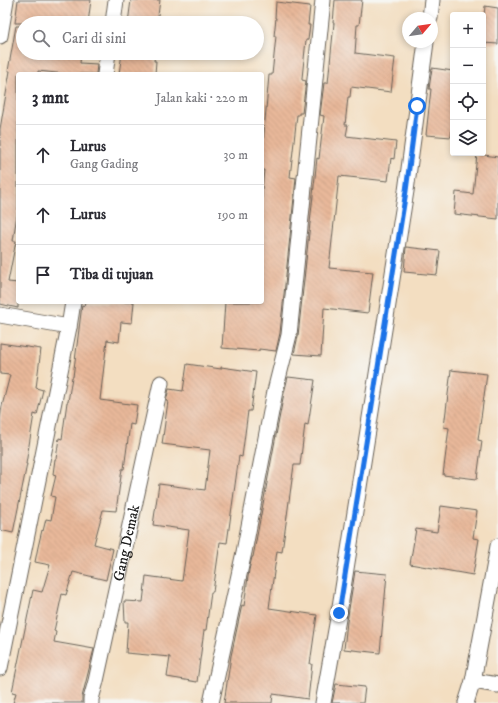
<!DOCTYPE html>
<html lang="id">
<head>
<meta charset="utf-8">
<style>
	:root { --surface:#fff; --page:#f7f7f7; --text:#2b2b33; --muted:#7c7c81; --line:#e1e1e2 }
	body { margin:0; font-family:"IM FELL DW Pica",serif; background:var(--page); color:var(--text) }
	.controls { position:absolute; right:12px; top:12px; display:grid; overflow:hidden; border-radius:4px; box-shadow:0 2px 6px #0003 }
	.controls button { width:36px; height:36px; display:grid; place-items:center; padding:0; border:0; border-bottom:1px solid var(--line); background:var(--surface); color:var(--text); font:20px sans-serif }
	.compass { position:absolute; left:402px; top:12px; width:36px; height:36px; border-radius:50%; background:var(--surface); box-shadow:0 2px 6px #0003; rotate:61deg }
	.stop { position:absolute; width:12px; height:12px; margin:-9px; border:3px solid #1a73e8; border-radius:50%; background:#fff }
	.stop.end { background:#1a73e8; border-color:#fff; box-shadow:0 1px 4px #0008 }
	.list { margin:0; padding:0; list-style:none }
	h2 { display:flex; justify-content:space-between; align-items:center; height:52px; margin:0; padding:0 16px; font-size:17px }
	h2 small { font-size:13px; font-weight:400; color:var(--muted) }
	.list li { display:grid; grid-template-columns:26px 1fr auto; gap:12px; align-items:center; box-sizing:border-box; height:60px; padding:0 16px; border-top:1px solid var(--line) }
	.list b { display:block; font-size:15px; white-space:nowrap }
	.list p { margin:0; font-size:13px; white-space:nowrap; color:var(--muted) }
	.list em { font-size:13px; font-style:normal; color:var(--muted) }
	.icon { flex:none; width:22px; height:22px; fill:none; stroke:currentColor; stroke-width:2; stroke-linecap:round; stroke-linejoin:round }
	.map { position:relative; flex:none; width:498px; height:703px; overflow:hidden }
	.search { position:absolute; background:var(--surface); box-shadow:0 2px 6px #0003; left:16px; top:16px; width:248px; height:44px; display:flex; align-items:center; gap:10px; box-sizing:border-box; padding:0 14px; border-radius:22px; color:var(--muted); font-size:15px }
	.panel { position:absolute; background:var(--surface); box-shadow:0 2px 6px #0003; left:16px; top:72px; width:248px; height:232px; border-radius:4px }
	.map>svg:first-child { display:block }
	.building { fill:url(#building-back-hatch) }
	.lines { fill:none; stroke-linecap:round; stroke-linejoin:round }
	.street-casing { stroke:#676056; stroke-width:17 }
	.street { stroke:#fff; stroke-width:15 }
	.route { stroke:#1a73e8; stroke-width:5 }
	.labels { text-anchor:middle; stroke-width:3.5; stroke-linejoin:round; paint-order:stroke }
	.street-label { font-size:15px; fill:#1c1c1c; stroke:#f6f6f2 }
</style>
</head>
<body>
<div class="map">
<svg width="498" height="703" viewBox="0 0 498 703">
	<defs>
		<pattern id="building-back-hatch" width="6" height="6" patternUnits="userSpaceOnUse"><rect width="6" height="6" fill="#e8b89a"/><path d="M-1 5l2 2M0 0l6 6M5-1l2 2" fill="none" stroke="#c69e84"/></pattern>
	</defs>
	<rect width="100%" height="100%" fill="#f6f6f2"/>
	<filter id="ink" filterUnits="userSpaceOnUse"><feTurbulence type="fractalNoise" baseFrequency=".025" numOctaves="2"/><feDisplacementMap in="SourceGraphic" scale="8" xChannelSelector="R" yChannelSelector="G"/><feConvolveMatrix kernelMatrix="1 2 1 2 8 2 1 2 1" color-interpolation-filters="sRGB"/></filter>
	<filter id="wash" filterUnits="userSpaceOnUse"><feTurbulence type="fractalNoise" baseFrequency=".012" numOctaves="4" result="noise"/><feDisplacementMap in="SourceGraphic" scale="16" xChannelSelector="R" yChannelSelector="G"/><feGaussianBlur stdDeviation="0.9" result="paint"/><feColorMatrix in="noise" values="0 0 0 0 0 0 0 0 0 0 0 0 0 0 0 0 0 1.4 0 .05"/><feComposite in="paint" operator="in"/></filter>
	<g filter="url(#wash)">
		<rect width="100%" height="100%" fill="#f3dec1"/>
		<g id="blocks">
			<g class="building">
				<polygon points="18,0 91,0 88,23 15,23"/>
				<polygon points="131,0 160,0 157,23 128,23"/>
				<polygon points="335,0 362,0 359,25 357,25 355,53 395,58 391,92 351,87 350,97 348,97 345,125 348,125 346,136 396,142 394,159 391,158 388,181 339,176 329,268 373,272 368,313 324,308 321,356 294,354 298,336 317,158 319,159 324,116 320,115 324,83 328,83 334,23 333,23"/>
				<polygon points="276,2 310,6 308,25 310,25 308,40 306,40 302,78 302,80 306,81 302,113 299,113 299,115 297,115 290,177 296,178 280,333 276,351 259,349 259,351 222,348 225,302 262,302 262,189 264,170 262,170 262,155 269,75 272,75 276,36 274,36 276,18 275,18"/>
				<polygon points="485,6 498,8 498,44 483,43 483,25"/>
				<polygon points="16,26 23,26 23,53 81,53 80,63 97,64 96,74 66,74 38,71 38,74 18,74 18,208 13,241 16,241 8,282 18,283 18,308 0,304 0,129 10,71 8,71"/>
				<polygon points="122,53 155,53 154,61 156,61 155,74 119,74"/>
				<polygon points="432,68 453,71 453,119 451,137 426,135 431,89 429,89"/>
				<polygon points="477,154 498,157 498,219 454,214 456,192 473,194"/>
				<polygon points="406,247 440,251 437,275 404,272"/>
				<polygon points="85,302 134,302 132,323 121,322 119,342 107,340 100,400 137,405 134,425 130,424 124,469 122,469 116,511 103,510 94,544 113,549 106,580 73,572 66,595 62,594 54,631 56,632 54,642 94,649 82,697 82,703 13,703 16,693 12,692 33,590 42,592 50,565 35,562 38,547 42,530 43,531 46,519 51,520 55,497 51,496 56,475 53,474 55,459 56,459 59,438 62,439 67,402 68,402 72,377 73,377 82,305 84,306"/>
				<polygon points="0,343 41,349 36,388 43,390 37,415 34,414 26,464 27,464 13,533 0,530 0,419 2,406 10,375 0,374"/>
				<polygon points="187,364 221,369 221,367 256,372 251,411 248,411 242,457 239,456 227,543 220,542 213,592 211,592 206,630 204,630 197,682 167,677 170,657 126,653 128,622 125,622 124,601 143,602 146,576 182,581 189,530 153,525 159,484 205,490 210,450 162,444 168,401 166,401 169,389 183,391"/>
				<polygon points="451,370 487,374 478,440 482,441 477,479 443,475 449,428 444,427"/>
				<polygon points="288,377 315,380 308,425 305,424 300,465 294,465 282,552 277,551 269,608 317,615 310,664 312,664 308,699 273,694 272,703 224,703 231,656 233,647 242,605 244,606 249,570 252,557 253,557 284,393"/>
				<polygon points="441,506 477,511 473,538 479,539 473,575 410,564 416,529 437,532"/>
				<polygon points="355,571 387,574 380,653 344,649 347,622"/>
				<polygon points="336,684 365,687 363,703 332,703"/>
			</g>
		</g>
	</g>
	<g filter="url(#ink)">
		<use href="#blocks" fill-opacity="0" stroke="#676056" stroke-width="1"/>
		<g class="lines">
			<defs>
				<g id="street">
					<polyline points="430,18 432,0"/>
					<polyline points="113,23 116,0"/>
					<polyline points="0,36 6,0"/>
					<polyline points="105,74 108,53"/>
					<polyline points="0,315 69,327"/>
					<polyline points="0,668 69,327 73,302"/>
					<polyline points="473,681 498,685"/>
					<path id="s1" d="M 91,703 L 91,699 L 96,681 L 161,383"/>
					<polyline points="211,703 244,552 275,391 289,335 323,0"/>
					<polyline points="323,703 339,613 406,191 426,42"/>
					<polyline points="466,703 473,681 498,546"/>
				</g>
			</defs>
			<use href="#street" class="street-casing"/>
			<use href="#street" class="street"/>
		</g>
	</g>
	<g class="lines" filter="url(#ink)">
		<polyline class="route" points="339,613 406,191 417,106"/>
	</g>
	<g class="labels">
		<g class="street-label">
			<text dy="5" stroke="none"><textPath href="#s1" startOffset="164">Gang Demak</textPath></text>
		</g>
	</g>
</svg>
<div class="controls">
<button>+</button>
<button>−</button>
<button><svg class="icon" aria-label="locate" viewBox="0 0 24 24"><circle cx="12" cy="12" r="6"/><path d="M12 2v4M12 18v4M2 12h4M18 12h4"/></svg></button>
<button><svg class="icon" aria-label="layers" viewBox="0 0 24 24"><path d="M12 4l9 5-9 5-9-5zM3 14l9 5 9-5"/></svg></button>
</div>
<svg class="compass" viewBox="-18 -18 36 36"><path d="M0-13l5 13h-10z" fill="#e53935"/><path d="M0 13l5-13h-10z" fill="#7c7c81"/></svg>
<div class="stop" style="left:417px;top:106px"></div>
<div class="stop end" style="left:339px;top:613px"></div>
<div class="search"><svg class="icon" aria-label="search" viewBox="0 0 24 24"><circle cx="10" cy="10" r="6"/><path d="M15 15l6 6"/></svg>Cari di sini</div>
<section class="panel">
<h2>3 mnt<small>Jalan kaki · 220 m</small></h2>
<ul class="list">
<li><svg class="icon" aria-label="ahead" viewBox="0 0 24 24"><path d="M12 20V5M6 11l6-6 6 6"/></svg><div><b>Lurus</b><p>Gang Gading</p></div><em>30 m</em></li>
<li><svg class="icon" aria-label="ahead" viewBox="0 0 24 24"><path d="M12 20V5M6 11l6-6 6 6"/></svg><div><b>Lurus</b></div><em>190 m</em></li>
<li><svg class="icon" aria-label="arrive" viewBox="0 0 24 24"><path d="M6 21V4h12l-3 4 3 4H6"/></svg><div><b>Tiba di tujuan</b></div></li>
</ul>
</section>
</div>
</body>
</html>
